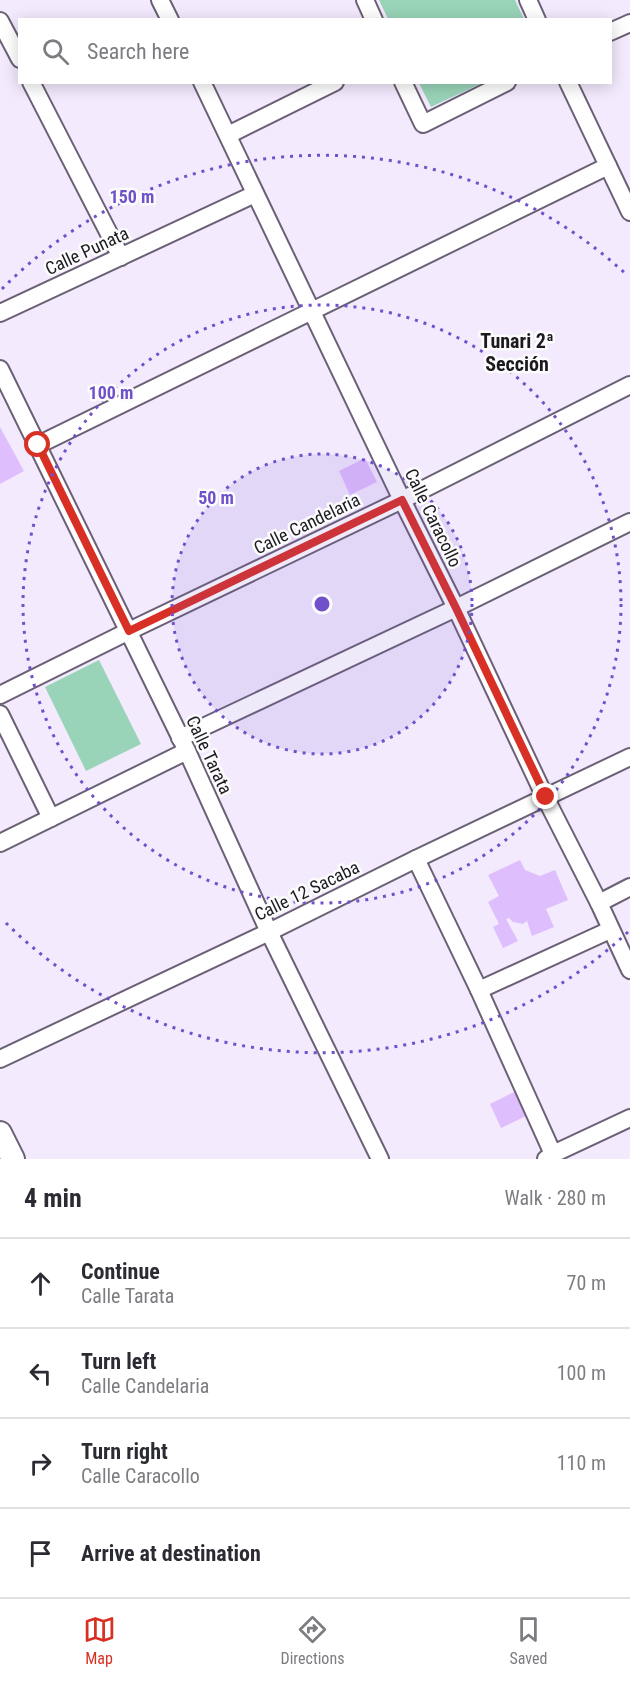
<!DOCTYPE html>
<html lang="en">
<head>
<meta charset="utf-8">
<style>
	:root { --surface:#fff; --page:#f7f7f7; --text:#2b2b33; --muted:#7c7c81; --line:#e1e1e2; --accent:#d93025 }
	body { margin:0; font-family:"Roboto Condensed",sans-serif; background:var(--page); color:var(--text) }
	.stop { position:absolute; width:18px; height:18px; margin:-14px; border:4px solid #d93025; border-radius:50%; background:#fff }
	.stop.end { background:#d93025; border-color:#fff; box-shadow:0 2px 6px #0008 }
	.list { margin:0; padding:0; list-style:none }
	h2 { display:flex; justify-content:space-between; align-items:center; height:78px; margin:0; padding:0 24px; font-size:26px }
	h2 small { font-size:20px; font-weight:400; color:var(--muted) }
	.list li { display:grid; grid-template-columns:39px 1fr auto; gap:18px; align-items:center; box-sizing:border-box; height:90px; padding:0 24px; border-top:2px solid var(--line) }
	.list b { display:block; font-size:22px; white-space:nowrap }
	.list p { margin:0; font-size:20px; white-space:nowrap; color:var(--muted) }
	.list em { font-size:20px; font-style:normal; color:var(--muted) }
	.icon { flex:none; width:33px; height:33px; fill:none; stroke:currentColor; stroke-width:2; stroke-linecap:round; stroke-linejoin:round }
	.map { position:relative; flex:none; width:630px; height:1159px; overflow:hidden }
	.search { position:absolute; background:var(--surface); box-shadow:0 3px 15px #0003; left:18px; right:18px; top:18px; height:66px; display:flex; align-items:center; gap:15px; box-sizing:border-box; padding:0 21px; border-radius:0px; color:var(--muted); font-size:22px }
	.sheet { height:438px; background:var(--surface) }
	nav { display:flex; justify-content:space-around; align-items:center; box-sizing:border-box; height:84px; border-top:2px solid var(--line); background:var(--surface); font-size:16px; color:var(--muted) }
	nav a { display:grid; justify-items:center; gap:3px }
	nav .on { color:var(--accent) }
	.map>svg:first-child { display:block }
	.green { fill:#99d4b8 }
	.building { fill:#dfbefe }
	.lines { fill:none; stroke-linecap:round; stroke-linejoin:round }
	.street-casing { stroke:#6b6075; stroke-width:20 }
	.secondary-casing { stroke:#6b6075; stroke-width:26 }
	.street { stroke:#fff; stroke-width:16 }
	.secondary { stroke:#fff; stroke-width:22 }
	.route { stroke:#d93025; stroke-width:8 }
	.ring { fill:none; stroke:#7151ca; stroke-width:3; stroke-dasharray:3 6 }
	.labels { text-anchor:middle; stroke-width:5; stroke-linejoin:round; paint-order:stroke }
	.street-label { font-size:18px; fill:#1d1921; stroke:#fcfcfc }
	.neighbourhood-label { font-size:20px; font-weight:bold; fill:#1d1921; stroke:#fcfcfc }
	.centre { fill:#7151ca; stroke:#fcfcfc; stroke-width:3 }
	.ring-label { font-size:18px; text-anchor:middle; font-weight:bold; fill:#7151ca; stroke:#fcfcfc; stroke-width:5; stroke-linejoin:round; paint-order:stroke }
</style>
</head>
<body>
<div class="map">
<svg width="630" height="1159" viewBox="0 0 630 1159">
	<rect width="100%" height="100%" fill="#f3eafd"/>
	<g class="green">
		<polygon points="379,0 515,0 524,19 388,19"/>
		<polygon points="419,83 482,83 431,107"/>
		<polygon points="99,660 141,744 86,771 45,687"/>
	</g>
	<g class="building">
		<polygon points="0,427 24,471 0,484"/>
		<polygon points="365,458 377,482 350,495 339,471"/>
		<polygon points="520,860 525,870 540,876 555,870 568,900 546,909 554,927 532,936 527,921 523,924 513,922 509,918 506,919 518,941 503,948 493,927 499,924 488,902 499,896 488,875"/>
		<polygon points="516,1091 528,1115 501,1128 490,1104"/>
	</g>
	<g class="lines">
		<defs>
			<g id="street">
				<polyline points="160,0 170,20"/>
				<polyline points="365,0 374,20"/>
				<polyline points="528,0 537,20"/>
				<polyline points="0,21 20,59"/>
				<polyline points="610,32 630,23"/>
				<polyline points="31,82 121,257"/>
				<polyline points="202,82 402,500 456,608 545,797 599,903 630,970"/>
				<polyline points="403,82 423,124 507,82"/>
				<polyline points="568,82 630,212"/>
				<polyline points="228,135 335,82"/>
				<polyline points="0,313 255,194"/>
				<polyline points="0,369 187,751 269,932 380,1159"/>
				<polyline points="38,445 608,166"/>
				<polyline points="0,695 129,631 402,500 630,385"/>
				<polyline points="0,714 51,818"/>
				<polyline points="180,738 456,608 630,522"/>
				<polyline points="0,843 187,751"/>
				<polyline points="416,859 479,990 553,1154"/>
				<polyline points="599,903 630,887"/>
				<polyline points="479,990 610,930"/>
				<polyline points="0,1059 269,932 416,859 630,757"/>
				<polyline points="546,1159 553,1154 630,1118"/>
			</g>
			<polyline id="secondary" points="0,1133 13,1159"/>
		</defs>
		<use href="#street" class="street-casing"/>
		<use href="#secondary" class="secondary-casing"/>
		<use href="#street" class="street"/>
		<use href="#secondary" class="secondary"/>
	</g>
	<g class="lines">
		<polyline class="route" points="38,445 129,631 402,500 456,608 546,797"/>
	</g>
	<circle cx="322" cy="604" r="150" fill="#7151ca" fill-opacity=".12"/>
	<g class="ring">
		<circle cx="322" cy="604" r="150"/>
		<circle cx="322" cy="604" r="299"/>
		<path d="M628 932A449 449 0 0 1 2 919M2 289A449 449 0 0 1 628 276"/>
	</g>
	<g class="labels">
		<g class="street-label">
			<text transform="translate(87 251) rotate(-25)" y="6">Calle Punata</text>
			<text transform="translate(433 518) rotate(64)" y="6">Calle Caracollo</text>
			<text transform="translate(307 524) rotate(-26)" y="6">Calle Candelaria</text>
			<text transform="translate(209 755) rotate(65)" y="6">Calle Tarata</text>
			<text transform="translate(307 891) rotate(-26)" y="6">Calle 12 Sacaba</text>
		</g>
		<g class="neighbourhood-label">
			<text x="517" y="348">Tunari 2ª<tspan x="517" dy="23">Sección</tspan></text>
		</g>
	</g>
	<circle cx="322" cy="604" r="9" class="centre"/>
	<g class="ring-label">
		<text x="132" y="203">150 m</text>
		<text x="111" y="399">100 m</text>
		<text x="216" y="504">50 m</text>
	</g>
</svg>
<div class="stop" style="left:38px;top:445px"></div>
<div class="stop end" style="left:546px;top:797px"></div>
<div class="search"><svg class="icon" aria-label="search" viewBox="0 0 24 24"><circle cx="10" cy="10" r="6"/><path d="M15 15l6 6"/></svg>Search here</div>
</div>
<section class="sheet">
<h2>4 min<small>Walk · 280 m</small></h2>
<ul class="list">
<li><svg class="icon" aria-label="ahead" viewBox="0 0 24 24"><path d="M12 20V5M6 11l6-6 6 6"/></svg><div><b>Continue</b><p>Calle Tarata</p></div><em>70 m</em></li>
<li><svg class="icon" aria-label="left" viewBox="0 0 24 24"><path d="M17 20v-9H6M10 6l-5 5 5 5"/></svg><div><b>Turn left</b><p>Calle Candelaria</p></div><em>100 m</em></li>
<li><svg class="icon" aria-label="right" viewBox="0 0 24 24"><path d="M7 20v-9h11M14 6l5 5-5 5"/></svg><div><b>Turn right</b><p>Calle Caracollo</p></div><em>110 m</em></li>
<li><svg class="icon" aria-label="arrive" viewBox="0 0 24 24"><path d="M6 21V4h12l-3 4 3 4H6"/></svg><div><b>Arrive at destination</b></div></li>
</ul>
</section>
<nav>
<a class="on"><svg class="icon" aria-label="map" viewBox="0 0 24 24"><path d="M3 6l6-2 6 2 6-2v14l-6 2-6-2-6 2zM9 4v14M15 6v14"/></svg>Map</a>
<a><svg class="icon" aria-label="directions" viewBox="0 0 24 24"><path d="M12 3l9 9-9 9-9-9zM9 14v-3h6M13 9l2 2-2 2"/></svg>Directions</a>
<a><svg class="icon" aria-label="saved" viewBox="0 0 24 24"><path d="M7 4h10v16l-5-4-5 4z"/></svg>Saved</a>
</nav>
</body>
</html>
